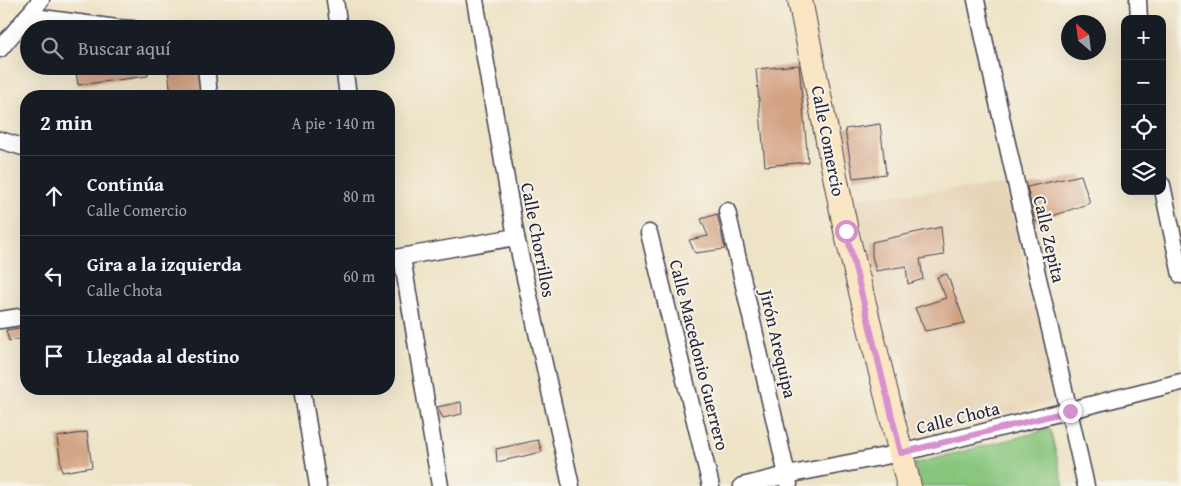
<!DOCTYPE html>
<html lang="es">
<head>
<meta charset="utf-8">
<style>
	:root { --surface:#171b24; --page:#20242c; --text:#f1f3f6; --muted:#9ea1a6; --line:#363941 }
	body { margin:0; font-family:"Gentium Book Plus",serif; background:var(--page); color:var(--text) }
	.controls { position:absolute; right:15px; top:15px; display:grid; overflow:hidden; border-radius:10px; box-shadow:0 5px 20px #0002 }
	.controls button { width:45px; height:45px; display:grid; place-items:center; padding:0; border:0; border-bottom:1px solid var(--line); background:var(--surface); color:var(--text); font:25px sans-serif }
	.compass { position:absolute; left:1061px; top:15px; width:45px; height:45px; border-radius:50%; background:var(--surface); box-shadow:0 5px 20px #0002; rotate:332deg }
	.stop { position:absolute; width:15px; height:15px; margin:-11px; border:4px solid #d690ce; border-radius:50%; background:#fff }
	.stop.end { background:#d690ce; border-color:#fff; box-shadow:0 1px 5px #0008 }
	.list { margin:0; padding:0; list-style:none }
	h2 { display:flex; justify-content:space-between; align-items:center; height:65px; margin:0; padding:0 20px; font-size:21px }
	h2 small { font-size:16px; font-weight:400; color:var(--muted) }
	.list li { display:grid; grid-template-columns:32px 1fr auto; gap:15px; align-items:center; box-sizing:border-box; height:80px; padding:0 20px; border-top:1px solid var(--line) }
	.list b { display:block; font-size:19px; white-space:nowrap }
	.list p { margin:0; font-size:16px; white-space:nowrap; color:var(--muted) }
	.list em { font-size:16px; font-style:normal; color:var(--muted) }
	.icon { flex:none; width:28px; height:28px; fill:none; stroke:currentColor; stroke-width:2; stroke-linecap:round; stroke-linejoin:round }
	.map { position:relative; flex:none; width:1181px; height:486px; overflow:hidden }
	.search { position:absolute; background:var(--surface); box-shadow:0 5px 20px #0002; left:20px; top:20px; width:375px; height:55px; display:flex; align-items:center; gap:12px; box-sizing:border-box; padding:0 18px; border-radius:28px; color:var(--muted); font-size:19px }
	.panel { position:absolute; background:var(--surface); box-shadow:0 5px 20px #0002; left:20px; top:90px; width:375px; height:305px; border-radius:20px }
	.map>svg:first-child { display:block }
	.built { fill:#e7d4b7 }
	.green { fill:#86c57c; stroke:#54745c }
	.building { fill:#d2a182 }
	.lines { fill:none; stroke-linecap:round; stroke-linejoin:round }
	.street-casing { stroke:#413f50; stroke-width:19 }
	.secondary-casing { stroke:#413f50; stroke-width:26 }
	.street { stroke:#fff; stroke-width:16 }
	.secondary { stroke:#fbe6c4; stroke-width:24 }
	.route { stroke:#d690ce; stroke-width:6 }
	.labels { text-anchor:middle; stroke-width:4; stroke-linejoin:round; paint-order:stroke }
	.street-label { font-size:18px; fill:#22223b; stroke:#f7f3e8 }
</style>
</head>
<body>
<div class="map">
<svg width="1181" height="486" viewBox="0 0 1181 486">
	<rect width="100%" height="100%" fill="#f7f3e8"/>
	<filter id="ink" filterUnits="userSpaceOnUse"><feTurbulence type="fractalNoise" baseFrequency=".02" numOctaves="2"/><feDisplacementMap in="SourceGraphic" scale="10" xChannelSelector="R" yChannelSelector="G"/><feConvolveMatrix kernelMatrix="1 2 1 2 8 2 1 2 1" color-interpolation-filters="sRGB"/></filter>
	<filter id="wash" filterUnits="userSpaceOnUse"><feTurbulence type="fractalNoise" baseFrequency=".0096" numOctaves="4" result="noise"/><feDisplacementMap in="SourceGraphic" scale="20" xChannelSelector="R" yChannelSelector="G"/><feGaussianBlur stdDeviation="1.12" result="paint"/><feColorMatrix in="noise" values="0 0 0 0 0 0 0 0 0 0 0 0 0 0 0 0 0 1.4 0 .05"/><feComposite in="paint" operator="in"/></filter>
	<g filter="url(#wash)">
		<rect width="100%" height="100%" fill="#eee3c6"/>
		<polygon class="built" points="1004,185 1057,389 1051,403 916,435 903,354 886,342 855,198"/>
		<polygon class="green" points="1050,429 1064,486 919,486 914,464"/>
		<g id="blocks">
			<g class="building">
				<polygon points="799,65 808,162 765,166 756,69"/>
				<polygon points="75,66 147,66 148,76 78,85"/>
				<polygon points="195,66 202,66 208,94 196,96 171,96 168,69"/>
				<polygon points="880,124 886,174 853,178 845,129"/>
				<polygon points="1081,175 1090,203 1035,222 1027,187"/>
				<polygon points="717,214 725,249 695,253 689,240 708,236 701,219"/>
				<polygon points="941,227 944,255 920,259 923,279 908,284 906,266 876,271 872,256 872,242"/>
				<polygon points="947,274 965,323 925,331 915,308 946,298 937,277"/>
				<polygon points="26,327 26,338 9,341 6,330"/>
				<polygon points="461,402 462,414 443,418 437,407"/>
				<polygon points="87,432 92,467 62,472 57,437"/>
				<polygon points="538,440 542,452 497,462 496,449"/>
			</g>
		</g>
	</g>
	<g filter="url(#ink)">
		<use href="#blocks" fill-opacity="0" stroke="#413f50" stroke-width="1"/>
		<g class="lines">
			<defs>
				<g id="street">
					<polyline points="335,0 339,29"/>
					<polyline points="475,0 516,237 571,486"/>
					<path d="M 976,0 C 1009,163 1050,324 1086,486"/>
					<polyline points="1138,0 1139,19"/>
					<polyline points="27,16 117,28 133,29"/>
					<polyline points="0,49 41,0"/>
					<polyline points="206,66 209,96"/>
					<polyline points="344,66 348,96"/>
					<polyline points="0,140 26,148"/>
					<polyline points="1162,185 1181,275"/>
					<polyline points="727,211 789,484"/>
					<polyline points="649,233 711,486"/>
					<polyline points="402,257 440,486"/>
					<polyline points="389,259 516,237"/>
					<polyline points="0,320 26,316"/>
					<polyline points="302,389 318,486"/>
					<polyline points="742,486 787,475 901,453 1181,382"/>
				</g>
				<polyline id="secondary" points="800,0 846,231 909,486"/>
			</defs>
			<use href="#street" class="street-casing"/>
			<use href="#secondary" class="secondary-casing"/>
			<use href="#street" class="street"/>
			<use href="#secondary" class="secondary"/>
		</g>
	</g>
	<g class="lines" filter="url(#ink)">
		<polyline class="route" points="846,231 901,453 1070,411"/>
	</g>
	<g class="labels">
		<g class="street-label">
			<text transform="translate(828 141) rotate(79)" y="6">Calle Comercio</text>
			<text transform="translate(1049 239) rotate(77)" y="6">Calle Zepita</text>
			<text transform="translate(538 240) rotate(79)" y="6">Calle Chorrillos</text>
			<text transform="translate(778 344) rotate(77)" y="6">Jirón Arequipa</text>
			<text transform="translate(699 355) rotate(76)" y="6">Calle Macedonio Guerrero</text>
			<text transform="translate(958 418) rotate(-14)" y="6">Calle Chota</text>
		</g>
	</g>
</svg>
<div class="controls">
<button>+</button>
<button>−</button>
<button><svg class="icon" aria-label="locate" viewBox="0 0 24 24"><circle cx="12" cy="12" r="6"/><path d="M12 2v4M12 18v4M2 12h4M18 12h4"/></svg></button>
<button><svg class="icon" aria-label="layers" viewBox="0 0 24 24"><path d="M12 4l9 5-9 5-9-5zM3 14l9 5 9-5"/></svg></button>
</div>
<svg class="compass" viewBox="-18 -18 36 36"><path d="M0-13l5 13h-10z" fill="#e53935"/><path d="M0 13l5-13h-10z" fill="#9ea1a6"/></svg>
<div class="stop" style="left:846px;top:231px"></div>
<div class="stop end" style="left:1070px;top:411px"></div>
<div class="search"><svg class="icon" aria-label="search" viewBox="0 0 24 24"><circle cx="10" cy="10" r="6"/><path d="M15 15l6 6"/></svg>Buscar aquí</div>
<section class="panel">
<h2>2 min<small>A pie · 140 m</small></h2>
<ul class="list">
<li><svg class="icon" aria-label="ahead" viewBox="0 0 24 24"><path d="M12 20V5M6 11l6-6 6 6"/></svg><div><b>Continúa</b><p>Calle Comercio</p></div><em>80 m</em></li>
<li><svg class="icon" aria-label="left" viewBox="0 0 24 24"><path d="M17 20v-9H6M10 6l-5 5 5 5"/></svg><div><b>Gira a la izquierda</b><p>Calle Chota</p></div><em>60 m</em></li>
<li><svg class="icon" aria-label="arrive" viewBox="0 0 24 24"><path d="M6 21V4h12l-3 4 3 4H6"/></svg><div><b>Llegada al destino</b></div></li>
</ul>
</section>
</div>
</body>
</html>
